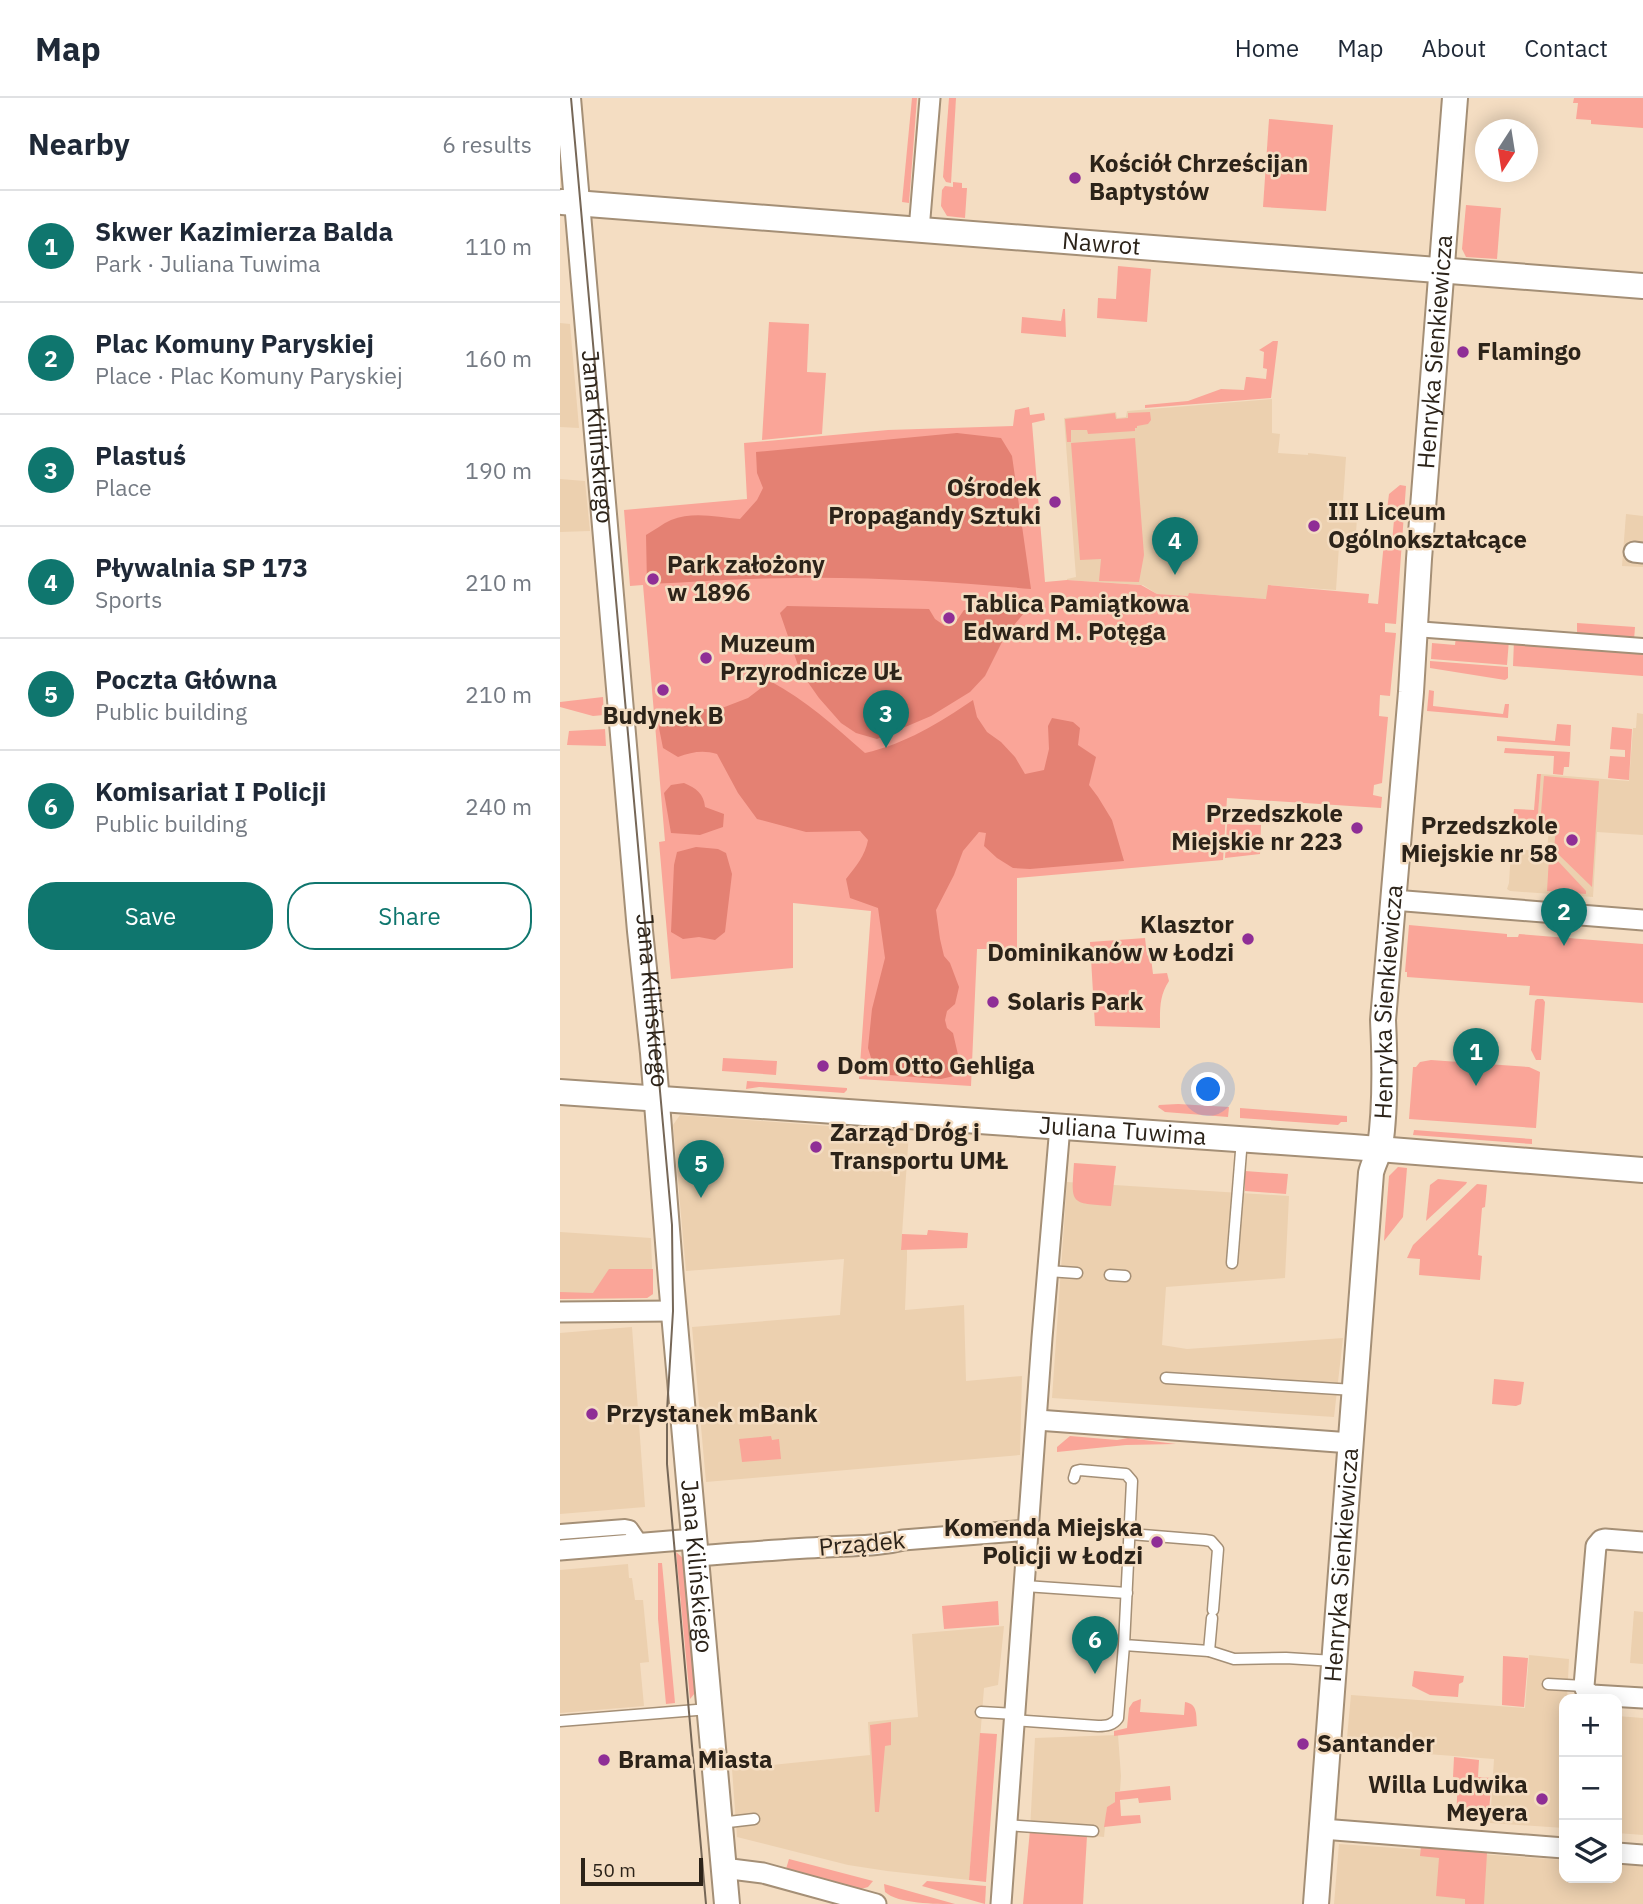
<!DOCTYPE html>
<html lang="en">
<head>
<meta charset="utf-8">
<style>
	:root { --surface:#fff; --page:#f6f6f7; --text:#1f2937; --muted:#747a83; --line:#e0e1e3; --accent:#0f766e }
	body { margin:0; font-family:"IBM Plex Sans",sans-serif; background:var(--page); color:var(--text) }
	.controls { position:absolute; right:21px; bottom:21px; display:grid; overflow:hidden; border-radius:14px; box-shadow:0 4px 18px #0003 }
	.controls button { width:63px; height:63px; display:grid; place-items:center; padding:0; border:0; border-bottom:2px solid var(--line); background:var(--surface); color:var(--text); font:35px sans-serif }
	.compass { position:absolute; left:915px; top:21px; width:63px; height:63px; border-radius:50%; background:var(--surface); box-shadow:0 4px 18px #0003; rotate:192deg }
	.scale { position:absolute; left:21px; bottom:18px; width:122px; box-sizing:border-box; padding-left:7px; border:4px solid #2c2319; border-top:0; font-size:19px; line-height:24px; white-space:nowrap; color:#2c2319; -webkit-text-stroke:5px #f4ddc2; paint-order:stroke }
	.you { position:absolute; left:649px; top:992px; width:24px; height:24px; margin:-18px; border:5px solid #fff; border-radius:50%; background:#1a73e8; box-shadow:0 0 0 10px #1a73e833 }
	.badge { display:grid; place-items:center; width:46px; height:46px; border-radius:50%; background:var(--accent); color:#fff; font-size:23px; font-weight:700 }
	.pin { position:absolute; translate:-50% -58px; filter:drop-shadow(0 2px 4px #0008) }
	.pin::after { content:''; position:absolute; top:37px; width:24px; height:21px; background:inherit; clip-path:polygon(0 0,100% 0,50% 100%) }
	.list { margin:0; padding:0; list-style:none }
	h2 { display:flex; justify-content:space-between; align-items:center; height:91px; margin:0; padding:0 28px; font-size:30px }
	h2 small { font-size:23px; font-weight:400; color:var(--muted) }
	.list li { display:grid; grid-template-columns:46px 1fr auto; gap:21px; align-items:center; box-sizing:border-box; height:112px; padding:0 28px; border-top:2px solid var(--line) }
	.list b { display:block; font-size:26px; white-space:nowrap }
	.list p { margin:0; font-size:23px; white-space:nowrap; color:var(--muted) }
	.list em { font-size:23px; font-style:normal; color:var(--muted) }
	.actions { display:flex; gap:14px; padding:21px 28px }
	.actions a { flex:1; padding:16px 0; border:2px solid var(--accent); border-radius:28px; text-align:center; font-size:24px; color:var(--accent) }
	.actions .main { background:var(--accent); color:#fff }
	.icon { flex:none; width:38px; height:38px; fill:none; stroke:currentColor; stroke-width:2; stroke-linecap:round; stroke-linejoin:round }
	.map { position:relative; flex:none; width:1083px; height:1806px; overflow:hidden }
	header { display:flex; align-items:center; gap:42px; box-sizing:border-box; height:98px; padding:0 35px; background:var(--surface); border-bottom:2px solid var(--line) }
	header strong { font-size:33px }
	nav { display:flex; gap:38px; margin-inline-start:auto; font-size:24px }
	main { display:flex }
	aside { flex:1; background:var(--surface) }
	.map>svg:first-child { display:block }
	.built { fill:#ecd0af }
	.green { fill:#faa598 }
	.forest { fill:#e48173 }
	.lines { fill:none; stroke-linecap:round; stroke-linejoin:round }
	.service-casing { stroke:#a48f76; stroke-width:13 }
	.pedestrian-casing { stroke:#a48f76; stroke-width:18 }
	.minor-casing { stroke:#a48f76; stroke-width:23 }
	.tertiary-casing { stroke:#a48f76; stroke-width:28 }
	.service { stroke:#fff; stroke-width:10 }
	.pedestrian { stroke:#fff; stroke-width:14 }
	.minor { stroke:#fff; stroke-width:19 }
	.tertiary { stroke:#fff; stroke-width:24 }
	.tram { stroke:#766757; stroke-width:2 }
	.poi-dot { fill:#8f2e96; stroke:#f4ddc2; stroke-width:2.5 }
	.labels { text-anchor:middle; stroke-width:5; stroke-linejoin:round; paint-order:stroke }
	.poi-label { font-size:24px; font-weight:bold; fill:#2c2319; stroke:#f4ddc2; text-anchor:start }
	.street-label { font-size:24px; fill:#2c2319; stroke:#f4ddc2 }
</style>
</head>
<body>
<header>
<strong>Map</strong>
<nav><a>Home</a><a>Map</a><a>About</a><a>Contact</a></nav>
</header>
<main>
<aside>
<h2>Nearby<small>6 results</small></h2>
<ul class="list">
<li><span class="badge">1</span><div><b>Skwer Kazimierza Balda</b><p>Park · Juliana Tuwima</p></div><em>110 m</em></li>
<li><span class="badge">2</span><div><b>Plac Komuny Paryskiej</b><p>Place · Plac Komuny Paryskiej</p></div><em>160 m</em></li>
<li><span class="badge">3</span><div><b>Plastuś</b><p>Place</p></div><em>190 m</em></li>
<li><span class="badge">4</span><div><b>Pływalnia SP 173</b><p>Sports</p></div><em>210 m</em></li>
<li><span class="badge">5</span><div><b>Poczta Główna</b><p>Public building</p></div><em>210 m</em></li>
<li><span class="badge">6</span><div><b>Komisariat I Policji</b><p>Public building</p></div><em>240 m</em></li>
</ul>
<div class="actions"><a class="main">Save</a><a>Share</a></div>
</aside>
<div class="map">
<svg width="1083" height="1806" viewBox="0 0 1083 1806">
	<rect width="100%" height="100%" fill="#f4ddc2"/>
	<g class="built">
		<polygon points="0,225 10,226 19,330 0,329"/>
		<polygon points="712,301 712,335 720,336 718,355 748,357 748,355 786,359 783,404 798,406 795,449 779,448 776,492 708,487 707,501 629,495 629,498 597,496 583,487 507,482 507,481 516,479 504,320 556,314 557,320 566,319 567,313"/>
		<polygon points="0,381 25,383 30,433 0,434"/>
		<polygon points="1066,416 1083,418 1083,469 1062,468"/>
		<polygon points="1077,615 1083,616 1083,737 1037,734 1033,799 950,793 947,791 949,785 951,751 987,753 989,731 977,730 981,676 1069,683 1073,630 1076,630"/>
		<polygon points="120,1017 349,1034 341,1151 347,1152 347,1160 345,1212 404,1207 406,1283 462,1278 460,1357 146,1384 132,1229 280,1217 284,1161 126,1173 113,1027"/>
		<polygon points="507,1084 729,1098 725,1180 606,1189 602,1247 627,1251 783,1240 774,1319 492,1300"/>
		<polygon points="0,1134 91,1140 93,1196 87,1200 0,1201"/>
		<polygon points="72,1229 85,1409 0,1416 0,1235"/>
		<polygon points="68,1466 69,1480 72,1480 75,1502 83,1502 89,1564 80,1565 84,1608 0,1615 0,1472"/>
		<polygon points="1074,1513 1083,1514 1083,1566 1070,1565"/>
		<polygon points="444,1528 438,1587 424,1590 409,1782 327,1773 288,1767 177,1739 172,1671 310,1657 308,1624 358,1619 352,1536"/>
		<polygon points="969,1557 1009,1561 1007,1601 1004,1601 1004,1730 930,1725 934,1661 786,1650 791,1597 965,1610"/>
		<polygon points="1057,1618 1083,1620 1083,1737 1057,1735"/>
		<polygon points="558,1637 561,1678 560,1693 556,1694 555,1704 547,1709 544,1739 470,1732 475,1640"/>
		<polygon points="779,1746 1004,1762 1004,1780 1057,1780 1057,1766 1083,1768 1083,1806 774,1806"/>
	</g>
	<g class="green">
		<polygon points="352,0 357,0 349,105 342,104"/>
		<polygon points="389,0 396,0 391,85 386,84 383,79"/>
		<polygon points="1014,0 1083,0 1083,30 1031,26 1031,22 1016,21 1018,5 1013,5"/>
		<polygon points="709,21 773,27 766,113 703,109"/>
		<polygon points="393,84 402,85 402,90 407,90 405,120 387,118 381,108 382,92 385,88 393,89"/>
		<polygon points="906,107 941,110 937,161 906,159 902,151"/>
		<polygon points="558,168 591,171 587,224 537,220 538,200 556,201"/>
		<polygon points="503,211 505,211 506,239 461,235 462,219 501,223"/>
		<polygon points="209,224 249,226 247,274 266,275 262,336 202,342"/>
		<polygon points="713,243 718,243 711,300 585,310 585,307 628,303 661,291 684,292 686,279 688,279 706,281 707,271 703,270 704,254 699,252"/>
		<polygon points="469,309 470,317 484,315 485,322 472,325 485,484 507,482 581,487 597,496 628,498 629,495 706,501 708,487 809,496 808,505 818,506 824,444 832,444 834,422 826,420 829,396 840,387 846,388 836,526 825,525 825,534 836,535 830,598 820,597 819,618 828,619 822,685 814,687 813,697 822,699 821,710 667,700 663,762 457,780 457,851 417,851 411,988 299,981 311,813 233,805 233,870 111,881 99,744 105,743 83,487 70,488 64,412 187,401 184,345 328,332 453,328 455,312"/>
		<polygon points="590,314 591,322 588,326 577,328 577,330 575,330 575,333 528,336 527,332 511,332 511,344 507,344 505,321 555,315 556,321 568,320 568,315"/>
		<polygon points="575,340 584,457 579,484 539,483 541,461 520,462 511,345"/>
		<polygon points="1017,525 1075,529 1074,542 1017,537"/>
		<polygon points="896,538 949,542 947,567 871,561 872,545 895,547"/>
		<polygon points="954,542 963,543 964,547 983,548 984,545 999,546 1000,550 1020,551 1021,548 1028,548 1029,552 1052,553 1052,551 1072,552 1072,555 1083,556 1083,578 953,568"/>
		<polygon points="870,563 948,569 948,580 945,582 870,570"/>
		<polygon points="869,592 874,593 873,608 943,616 945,606 949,606 948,620 867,613"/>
		<polygon points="43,599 44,617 33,618 0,609 0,604"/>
		<polygon points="997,626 1011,627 1010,648 937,643 937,638 995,643"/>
		<polygon points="1052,629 1072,631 1069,682 1048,680 1050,658 1065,659 1065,652 1050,651"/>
		<polygon points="45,631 46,648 7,647 9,633"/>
		<polygon points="945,650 1010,654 1009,669 1004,669 1003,677 993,676 994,658 944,655"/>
		<polygon points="977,676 981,676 977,730 952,728 954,711 974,712"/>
		<polygon points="984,678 1039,683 1032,789 996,754 994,751 996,730 980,728"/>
		<polygon points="667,726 701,727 700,756 665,760"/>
		<polygon points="989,760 996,761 1026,793 1026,796 987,793"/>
		<polygon points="849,827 947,836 947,839 958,839 959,836 1083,846 1083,905 969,897 970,888 847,879 847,874 845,874"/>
		<path d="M 585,840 L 587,857 L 591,860 L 593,876 L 607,875 L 609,883 C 599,898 600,912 600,930 L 535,928 L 530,844 Z"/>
		<polygon points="977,901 983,901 985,904 981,962 976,962 971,952 975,903"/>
		<polygon points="163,960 217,963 216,977 162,973"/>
		<polygon points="871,962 969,969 980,974 976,1030 849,1021 853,969 856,969 860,964"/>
		<polygon points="187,983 287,990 287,992 284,995 199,989 186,991"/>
		<polygon points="618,1006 669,1009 668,1019 605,1014 598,1009 599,1007"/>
		<polygon points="680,1010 787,1018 787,1024 781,1024 778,1027 680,1020"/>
		<polygon points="854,1032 972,1041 972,1046 853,1037"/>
		<path d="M 514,1065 L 556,1068 L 551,1108 C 510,1105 511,1107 514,1065 Z"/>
		<polygon points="838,1069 847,1070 843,1119 824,1143 829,1078"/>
		<polygon points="685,1073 728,1076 726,1096 685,1093"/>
		<polygon points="878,1081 907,1084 906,1086 866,1123 870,1087"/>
		<polygon points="917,1086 927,1087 925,1109 922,1110 918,1157 922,1158 920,1182 859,1177 860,1161 847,1160 853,1147"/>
		<polygon points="368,1132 408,1135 407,1150 341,1152 342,1136 367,1137"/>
		<polygon points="49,1171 93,1171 93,1196 87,1200 0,1201 0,1194 33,1195"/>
		<polygon points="934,1281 964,1284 961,1306 956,1308 932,1306"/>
		<polygon points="211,1338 212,1342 219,1341 221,1361 182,1364 179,1341"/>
		<polygon points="510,1338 557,1342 568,1340 616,1346 566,1347 497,1354 497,1349"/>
		<polygon points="116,1454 125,1462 137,1588 135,1595 130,1601"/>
		<polygon points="98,1465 102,1465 115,1605 106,1606 98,1521"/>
		<polygon points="438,1503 439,1527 384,1531 382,1508"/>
		<polygon points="943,1558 968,1560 964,1609 942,1607"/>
		<polygon points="854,1573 904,1578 903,1584 899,1586 898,1599 870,1597 852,1588"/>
		<path d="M 581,1601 L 580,1614 L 624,1617 L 625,1604 C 638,1606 636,1617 637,1628 L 554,1638 L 554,1633 L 567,1630 L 569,1610 L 573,1604 Z"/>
		<polygon points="331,1624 331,1647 325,1648 319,1714 315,1714 310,1627"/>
		<polygon points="420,1635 437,1636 426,1784 409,1782"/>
		<polygon points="894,1659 919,1662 918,1679 932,1680 928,1723 896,1721 898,1680 893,1679"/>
		<polygon points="610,1688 611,1702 579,1705 578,1700 560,1702 561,1718 580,1717 581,1725 544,1729 547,1709 555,1704 555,1694"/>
		<polygon points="470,1732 527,1738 523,1806 463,1806"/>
		<polygon points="861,1749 927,1755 924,1806 905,1806 905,1801 876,1798 879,1760 860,1758"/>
		<polygon points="229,1761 313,1783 308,1789 301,1791 226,1771"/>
		<polygon points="367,1783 426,1788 425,1806 362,1788"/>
		<path d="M 324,1786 L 395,1806 C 376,1806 338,1806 325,1794 Z"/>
	</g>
	<g class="forest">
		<path d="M 397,335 L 441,340 L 452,358 L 471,491 C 393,484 315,479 236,480 C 187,480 137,484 87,486 L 86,437 C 95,432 102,426 111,422 C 133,413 157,419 180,421 L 197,402 L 203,390 L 197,375 L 196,354 Z"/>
		<polygon points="227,508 369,511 375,521 385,528 395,525 404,512 464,515 445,538 425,578 410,594 371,618 317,641 296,635 281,625 259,600 240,573 220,515"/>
		<path d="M 210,583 C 247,603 273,627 305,655 C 345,646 379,625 413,602 L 417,619 L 427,634 L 441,644 L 455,659 L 465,676 L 484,672 L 489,651 L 488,628 L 492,620 L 513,624 L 520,630 L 518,647 L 536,659 L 529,687 L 538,699 L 552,722 L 564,763 L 470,771 L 453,770 L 437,760 L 424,748 L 426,735 L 419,734 L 403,753 L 394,777 L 376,812 L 380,841 L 384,858 L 390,865 L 399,889 L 395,906 L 387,913 L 385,922 L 387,930 L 393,935 L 399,961 L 394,978 L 381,981 L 316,976 L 308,950 L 312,911 L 325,860 L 318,810 L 290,800 L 286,781 C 296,768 305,758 308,742 L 300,733 L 246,734 L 197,721 L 178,695 L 157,656 C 143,652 132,654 118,659 L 103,650 L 99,630 L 101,614 L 162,610 L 188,600 Z"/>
		<path d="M 124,685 C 136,690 144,696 145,709 L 164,716 L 163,729 L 140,737 L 111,735 L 104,695 L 111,687 Z"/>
		<polygon points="136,749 158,751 166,755 172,776 165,834 155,842 139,839 123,841 111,834 114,767 117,754"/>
	</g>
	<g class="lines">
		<defs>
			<g id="service">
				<polyline points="672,1165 682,1041"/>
				<polyline points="488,1173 517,1175"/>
				<polyline points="550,1177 565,1178"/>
				<polyline points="606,1280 794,1292"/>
				<polyline points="514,1380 516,1373 520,1372 566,1376 572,1383 564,1547 649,1553 674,1561 726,1560 774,1563"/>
				<polyline points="570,1436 645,1442 651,1443 658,1451 653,1512"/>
				<polyline points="465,1488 567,1495"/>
				<polyline points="649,1553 652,1520"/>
				<polyline points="988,1586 1024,1588"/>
				<polyline points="421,1614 455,1616"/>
				<path d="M 454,1622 L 538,1628 C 547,1628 553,1627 558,1620 L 564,1547"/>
				<polyline points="0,1623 149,1611"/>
				<polyline points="160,1725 194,1721"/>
				<polyline points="446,1727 533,1733"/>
			</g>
			<g id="pedestrian">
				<polyline points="855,531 1083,548"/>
				<polyline points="0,1434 65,1429 70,1430 81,1446"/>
			</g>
			<g id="minor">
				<polyline points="359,132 370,0"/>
				<polyline points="1074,454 1083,455"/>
				<polyline points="833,802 1083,822"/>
				<polyline points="0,1214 113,1213"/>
				<polyline points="477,1322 791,1345"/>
				<polyline points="1083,1444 1045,1441 1041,1442 1036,1448 1024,1588 1026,1593 1032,1597 1083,1600"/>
				<polyline points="0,1452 134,1441"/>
				<path d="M 135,1458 C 179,1455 223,1451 267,1449 C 294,1447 316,1449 343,1442 L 469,1432"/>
				<polyline points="762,1731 1004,1750"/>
				<polyline points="1057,1755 1083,1757"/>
				<polyline points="163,1770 203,1775 316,1806"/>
				<polyline points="441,1806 482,1240 500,1028"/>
			</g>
			<g id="tertiary">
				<path id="s1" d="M 8,0 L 80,833 L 93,955 L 111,1182 L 167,1806"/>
				<path id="s2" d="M 2,104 L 1083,188"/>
				<path id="s3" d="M 0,994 L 793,1049 L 1083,1072"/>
				<path id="s4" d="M 756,1806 L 811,1075 C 813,1066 818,1058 820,1049 C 826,1008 825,963 823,922 L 851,594 L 859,461 L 895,0"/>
			</g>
		</defs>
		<use href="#service" class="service-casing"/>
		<use href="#pedestrian" class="pedestrian-casing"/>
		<use href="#minor" class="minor-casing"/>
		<use href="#tertiary" class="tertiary-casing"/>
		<use href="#service" class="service"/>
		<use href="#pedestrian" class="pedestrian"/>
		<use href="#minor" class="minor"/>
		<use href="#tertiary" class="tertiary"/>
		<path class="tram" id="s5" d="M 11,0 L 112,1127 L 113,1213 L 107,1313 L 107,1366 L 146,1806"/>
	</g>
	<g class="poi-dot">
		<circle cx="515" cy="80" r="7"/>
		<circle cx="903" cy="254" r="7"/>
		<circle cx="495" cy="404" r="7"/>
		<circle cx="754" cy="428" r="7"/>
		<circle cx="93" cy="481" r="7"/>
		<circle cx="389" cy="520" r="7"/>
		<circle cx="146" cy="560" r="7"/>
		<circle cx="103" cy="592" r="7"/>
		<circle cx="797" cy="730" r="7"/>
		<circle cx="1012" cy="742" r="7"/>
		<circle cx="688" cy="841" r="7"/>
		<circle cx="433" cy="904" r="7"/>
		<circle cx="263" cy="968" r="7"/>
		<circle cx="256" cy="1049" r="7"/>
		<circle cx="32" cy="1316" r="7"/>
		<circle cx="597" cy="1444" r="7"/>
		<circle cx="743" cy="1646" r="7"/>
		<circle cx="44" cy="1662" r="7"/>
		<circle cx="982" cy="1701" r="7"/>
	</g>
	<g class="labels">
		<g class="poi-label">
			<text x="529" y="74">Kościół Chrześcijan<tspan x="529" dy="28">Baptystów</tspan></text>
			<text x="917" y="262">Flamingo</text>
			<text x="481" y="398" text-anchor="end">Ośrodek<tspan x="481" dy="28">Propagandy Sztuki</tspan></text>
			<text x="768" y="422">III Liceum<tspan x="768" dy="28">Ogólnokształcące</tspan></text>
			<text x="107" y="475">Park założony<tspan x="107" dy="28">w 1896</tspan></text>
			<text x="403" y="514">Tablica Pamiątkowa<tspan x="403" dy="28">Edward M. Potęga</tspan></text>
			<text x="160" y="554">Muzeum<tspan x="160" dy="28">Przyrodnicze UŁ</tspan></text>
			<text x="103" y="626" text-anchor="middle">Budynek B</text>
			<text x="783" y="724" text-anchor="end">Przedszkole<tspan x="783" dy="28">Miejskie nr 223</tspan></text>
			<text x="998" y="736" text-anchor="end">Przedszkole<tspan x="998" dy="28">Miejskie nr 58</tspan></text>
			<text x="674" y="835" text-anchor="end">Klasztor<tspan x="674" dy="28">Dominikanów w Łodzi</tspan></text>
			<text x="447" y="912">Solaris Park</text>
			<text x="277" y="976">Dom Otto Gehliga</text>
			<text x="270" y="1043">Zarząd Dróg i<tspan x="270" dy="28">Transportu UMŁ</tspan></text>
			<text x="46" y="1324">Przystanek mBank</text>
			<text x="583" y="1438" text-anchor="end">Komenda Miejska<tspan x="583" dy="28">Policji w Łodzi</tspan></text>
			<text x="757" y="1654">Santander</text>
			<text x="58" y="1670">Brama Miasta</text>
			<text x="968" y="1695" text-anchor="end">Willa Ludwika<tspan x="968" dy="28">Meyera</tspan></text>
		</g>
		<g class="street-label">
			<text dy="8" stroke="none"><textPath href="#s2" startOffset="541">Nawrot</textPath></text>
			<text dy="8" stroke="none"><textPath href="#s4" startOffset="1558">Henryka Sienkiewicza</textPath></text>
			<text dy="8" stroke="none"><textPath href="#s1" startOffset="340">Jana Kilińskiego</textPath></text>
			<text dy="8" stroke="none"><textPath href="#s5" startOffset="906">Jana Kilińskiego</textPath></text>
			<text dy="8" stroke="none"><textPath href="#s4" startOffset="906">Henryka Sienkiewicza</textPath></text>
			<text dy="8" stroke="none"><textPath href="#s3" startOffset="564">Juliana Tuwima</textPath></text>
			<text transform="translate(302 1446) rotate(-5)" y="8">Prządek</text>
			<text dy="8" stroke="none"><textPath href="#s1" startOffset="1474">Jana Kilińskiego</textPath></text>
			<text dy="8" stroke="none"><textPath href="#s4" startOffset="340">Henryka Sienkiewicza</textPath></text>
		</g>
	</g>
</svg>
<div class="controls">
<button>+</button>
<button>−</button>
<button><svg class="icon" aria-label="layers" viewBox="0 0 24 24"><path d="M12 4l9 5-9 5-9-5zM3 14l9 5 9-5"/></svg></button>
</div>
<svg class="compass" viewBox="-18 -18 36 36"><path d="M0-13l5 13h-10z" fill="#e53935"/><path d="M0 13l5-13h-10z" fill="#747a83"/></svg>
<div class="scale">50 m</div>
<div class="you"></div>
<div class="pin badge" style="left:916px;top:988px">1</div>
<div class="pin badge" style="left:1004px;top:848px">2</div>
<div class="pin badge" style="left:326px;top:650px">3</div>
<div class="pin badge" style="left:615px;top:477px">4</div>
<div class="pin badge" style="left:141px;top:1100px">5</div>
<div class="pin badge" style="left:535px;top:1576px">6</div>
</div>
</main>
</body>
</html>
